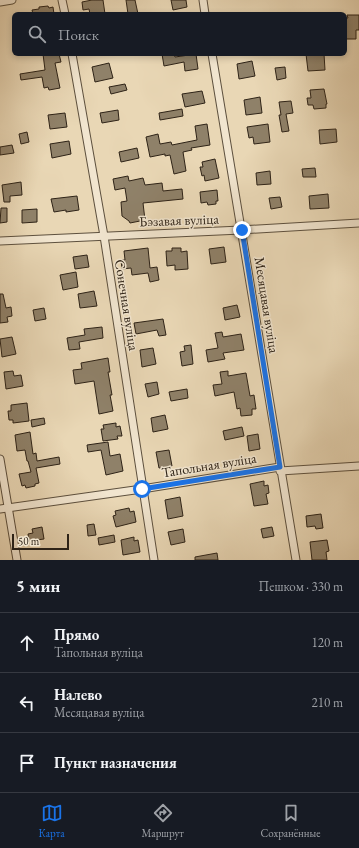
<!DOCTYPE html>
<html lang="ru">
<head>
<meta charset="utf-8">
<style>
	:root { --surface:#171b24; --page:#242831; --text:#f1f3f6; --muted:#9ea1a6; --line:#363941; --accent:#1a73e8 }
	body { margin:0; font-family:"EB Garamond",serif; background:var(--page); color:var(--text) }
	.scale { position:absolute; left:12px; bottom:10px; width:57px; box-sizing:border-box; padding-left:4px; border:2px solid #2e2317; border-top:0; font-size:11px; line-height:14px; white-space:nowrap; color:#2e2317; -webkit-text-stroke:3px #f1e5cf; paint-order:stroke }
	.stop { position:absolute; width:12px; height:12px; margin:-9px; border:3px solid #1a73e8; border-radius:50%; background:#fff }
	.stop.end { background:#1a73e8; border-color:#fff; box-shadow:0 1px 4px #0008 }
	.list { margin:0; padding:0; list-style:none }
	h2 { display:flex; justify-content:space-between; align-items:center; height:52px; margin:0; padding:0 16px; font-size:17px }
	h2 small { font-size:13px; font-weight:400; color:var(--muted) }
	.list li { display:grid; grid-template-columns:26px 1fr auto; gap:12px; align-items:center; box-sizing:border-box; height:60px; padding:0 16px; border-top:1px solid var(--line) }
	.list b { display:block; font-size:15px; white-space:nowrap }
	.list p { margin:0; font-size:13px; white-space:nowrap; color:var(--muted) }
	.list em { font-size:13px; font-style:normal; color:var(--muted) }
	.icon { flex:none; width:22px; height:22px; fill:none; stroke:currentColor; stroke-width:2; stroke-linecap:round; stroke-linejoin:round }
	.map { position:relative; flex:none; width:359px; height:560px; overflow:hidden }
	.search { position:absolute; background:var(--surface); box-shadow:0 2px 6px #0003; left:12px; right:12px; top:12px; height:44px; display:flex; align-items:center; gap:10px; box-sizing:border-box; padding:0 14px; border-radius:6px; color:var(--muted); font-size:15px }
	.sheet { height:232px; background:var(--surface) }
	nav { display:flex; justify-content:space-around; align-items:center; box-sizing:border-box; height:56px; border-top:1px solid var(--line); background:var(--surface); font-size:11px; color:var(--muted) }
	nav a { display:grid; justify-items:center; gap:2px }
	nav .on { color:var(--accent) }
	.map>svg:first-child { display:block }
	.building { fill:#8f8169; stroke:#2e2317 }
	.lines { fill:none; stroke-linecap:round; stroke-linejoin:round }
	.street-casing { stroke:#5d503e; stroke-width:9 }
	.street { stroke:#f1e5cf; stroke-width:7 }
	.route { stroke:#1a73e8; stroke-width:5 }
	.labels { text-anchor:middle; stroke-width:3; stroke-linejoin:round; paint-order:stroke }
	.street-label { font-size:14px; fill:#2e2317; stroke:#f1e5cf }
</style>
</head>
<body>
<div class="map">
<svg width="359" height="560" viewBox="0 0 359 560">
	<rect width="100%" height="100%" fill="#e9d7b5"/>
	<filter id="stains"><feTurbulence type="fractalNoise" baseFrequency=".005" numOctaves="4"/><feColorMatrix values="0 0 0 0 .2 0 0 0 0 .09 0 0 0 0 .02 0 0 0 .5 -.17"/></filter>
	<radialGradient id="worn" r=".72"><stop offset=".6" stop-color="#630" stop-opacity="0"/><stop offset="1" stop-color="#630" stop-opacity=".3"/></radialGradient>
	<g class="building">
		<polygon points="92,0 103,0 105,14 90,14 89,9 83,10 82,2"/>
		<polygon points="126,0 135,0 138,14 128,14"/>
		<polygon points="171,0 186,0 187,7 173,10"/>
		<polygon points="48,6 49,8 53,7 54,14 33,14 32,10 39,9 39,7"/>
		<polygon points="347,15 359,15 359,30 356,30 356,39 345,39 345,18 348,18"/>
		<polygon points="43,54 59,54 61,62 55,63 60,88 49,90 48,87 44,88 42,77 21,80 20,74 45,70"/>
		<polygon points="162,54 174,54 175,57 196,54 198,69 185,71 184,62 164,66"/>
		<polygon points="306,54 324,54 325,70 308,71"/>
		<polygon points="252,61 255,76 239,79 237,64"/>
		<polygon points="109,63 113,78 95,82 92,67"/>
		<polygon points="285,67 286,78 277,80 275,68"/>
		<polygon points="125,84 127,90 111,94 109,87"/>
		<polygon points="324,89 327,104 326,104 326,108 314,109 313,105 308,105 307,98 311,98 310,90"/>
		<polygon points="202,91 205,103 185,107 182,94"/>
		<polygon points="260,97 262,113 246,115 244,100"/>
		<polygon points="291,101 293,113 286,114 289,131 282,132 279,115 281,115 279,102"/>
		<polygon points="182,109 183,116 160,120 159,113"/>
		<polygon points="118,110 119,120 102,123 100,113"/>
		<polygon points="65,113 67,127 50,129 48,115"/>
		<polygon points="207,124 210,145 191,148 192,150 183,152 186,171 174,174 170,155 165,156 165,154 150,157 146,137 158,134 160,144 171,142 172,145 197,140 195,126"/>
		<polygon points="268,124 270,142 254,144 253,137 249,138 247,127"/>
		<polygon points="336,129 337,142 320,144 319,130"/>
		<polygon points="27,132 29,142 21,144 19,134"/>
		<polygon points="69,141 71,154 52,158 50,144"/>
		<polygon points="12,145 14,153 0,155 0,147"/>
		<polygon points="137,148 139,158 121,162 119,152"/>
		<polygon points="215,159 219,178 205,181 204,175 202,176 200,167 203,167 202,162"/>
		<polygon points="315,168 316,177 303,177 302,169"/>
		<polygon points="270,171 271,184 257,185 256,173"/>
		<polygon points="128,176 129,181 143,178 145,185 162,183 163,191 182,189 183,199 143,203 145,220 130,223 129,221 122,216 121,202 127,201 125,188 115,190 113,179"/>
		<polygon points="21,182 22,195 10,196 10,202 4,202 2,185"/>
		<polygon points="217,190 218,201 216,201 216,204 208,205 207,202 201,203 200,192"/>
		<polygon points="328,194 329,208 310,209 309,196"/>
		<polygon points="77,196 79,210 66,212 66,210 54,212 51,199"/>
		<polygon points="280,197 282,207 271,209 269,198"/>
		<polygon points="1,208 7,208 7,222 0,223"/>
		<polygon points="37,209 37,222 22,223 22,210"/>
		<polygon points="224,247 226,262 211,264 209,249"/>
		<polygon points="148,248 150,268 157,267 159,280 150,282 148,273 132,275 131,268 122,269 121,260 125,260 124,251"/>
		<polygon points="172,248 181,248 181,252 187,251 188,269 175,270 175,265 167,266 166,251 172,251"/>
		<polygon points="87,255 89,267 75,269 73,257"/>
		<polygon points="76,272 78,287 63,290 60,275"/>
		<polygon points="94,291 97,306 80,308 78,294"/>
		<polygon points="0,294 3,294 6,308 11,307 12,316 7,317 8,322 0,323"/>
		<polygon points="237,305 240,317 225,320 223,308"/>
		<polygon points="44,308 46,319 35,321 33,310"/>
		<polygon points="163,319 166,335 159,336 157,330 136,334 134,323"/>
		<polygon points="102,327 103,338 79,342 80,349 69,350 67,338 85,335 84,329"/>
		<polygon points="222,332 223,337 241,334 244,350 223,353 225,359 208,362 206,350 218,348 215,333"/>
		<polygon points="12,337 16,354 2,357 0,339"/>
		<polygon points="191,345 193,364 182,366 180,352 185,351 184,346"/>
		<polygon points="153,348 156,364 142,367 140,350"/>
		<polygon points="108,358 110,372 108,372 112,395 110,395 113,411 99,414 94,381 75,384 73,370 82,369 81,363"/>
		<polygon points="13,371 14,376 21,375 23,386 6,389 4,372"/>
		<polygon points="228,371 228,376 246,373 250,396 254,395 256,409 252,409 252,415 241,416 240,408 237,409 234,392 215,396 213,385 222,384 220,372"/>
		<polygon points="157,382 159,394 148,397 145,384"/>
		<polygon points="187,389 188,398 171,401 169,392"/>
		<polygon points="27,403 29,421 13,423 13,420 9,420 8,411 11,411 11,405"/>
		<polygon points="165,415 168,429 153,432 151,418"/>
		<polygon points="44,418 45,424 32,427 31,420"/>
		<polygon points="116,423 116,427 120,426 122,436 117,436 118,439 103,441 101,429 104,429 103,425"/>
		<polygon points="242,427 244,436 225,440 223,431"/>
		<polygon points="30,432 33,454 36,453 37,461 59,457 60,464 36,468 39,483 35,484 35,486 26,488 25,485 22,486 19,474 31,472 28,461 27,461 25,450 17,451 15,435"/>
		<polygon points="258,434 260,449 249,451 247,436"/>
		<polygon points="108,442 110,456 120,454 123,471 106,475 101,450 88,452 87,445"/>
		<polygon points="169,450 172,466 159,468 156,452"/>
		<polygon points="264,481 264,486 268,485 269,493 266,494 268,504 254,506 250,484"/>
		<polygon points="180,497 183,516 168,519 165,500"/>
		<polygon points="129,508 130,512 134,511 136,522 116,527 113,516 116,515 115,511"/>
		<polygon points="321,514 323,528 316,529 315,526 307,527 306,516"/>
		<polygon points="94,524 96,535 88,536 87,525"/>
		<polygon points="42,527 44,539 29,541 28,534 33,533 32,529"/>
		<polygon points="272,527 274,536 263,538 261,529"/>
		<polygon points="183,529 185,542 171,545 168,532"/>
		<polygon points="114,535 115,542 99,545 98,538"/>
		<polygon points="134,537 134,541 138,540 140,552 123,555 121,540"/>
		<polygon points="327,540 329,551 326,552 327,560 312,560 310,542"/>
		<polygon points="217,553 218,560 195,560 195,557"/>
	</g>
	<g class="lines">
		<defs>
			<g id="street">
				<polyline points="62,0 65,14"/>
				<polyline points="203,0 205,14"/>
				<polyline points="0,2 12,0"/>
				<polyline points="72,54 104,236 154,560"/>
				<polyline points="212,54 296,560"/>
				<polyline points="0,241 241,230 359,223"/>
				<polyline points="0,459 17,560"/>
				<polyline points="280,471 359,466"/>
				<polyline points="0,509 142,489 280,467"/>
			</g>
		</defs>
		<use href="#street" class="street-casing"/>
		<use href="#street" class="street"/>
	</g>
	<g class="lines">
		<polyline class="route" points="142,489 280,467 242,230"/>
	</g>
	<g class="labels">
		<g class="street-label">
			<text transform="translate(179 220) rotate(-2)" y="5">Бэзавая вуліца</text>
			<text transform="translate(127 305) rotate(81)" y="5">Сонечная вуліца</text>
			<text transform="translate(267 305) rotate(81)" y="5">Месяцавая вуліца</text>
			<text transform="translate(209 465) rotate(-9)" y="5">Тапольная вуліца</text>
		</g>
	</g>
	<rect width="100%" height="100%" filter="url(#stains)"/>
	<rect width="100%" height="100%" fill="url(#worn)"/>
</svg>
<div class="scale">50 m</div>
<div class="stop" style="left:142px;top:489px"></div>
<div class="stop end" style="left:242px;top:230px"></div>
<div class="search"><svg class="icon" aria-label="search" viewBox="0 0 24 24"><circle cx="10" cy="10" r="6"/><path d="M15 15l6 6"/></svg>Поиск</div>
</div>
<section class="sheet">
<h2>5 мин<small>Пешком · 330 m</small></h2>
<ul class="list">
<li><svg class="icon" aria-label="ahead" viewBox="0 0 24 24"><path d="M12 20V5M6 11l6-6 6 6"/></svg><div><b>Прямо</b><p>Тапольная вуліца</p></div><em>120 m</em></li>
<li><svg class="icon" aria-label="left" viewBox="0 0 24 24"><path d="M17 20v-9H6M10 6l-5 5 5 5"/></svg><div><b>Налево</b><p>Месяцавая вуліца</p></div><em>210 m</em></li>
<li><svg class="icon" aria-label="arrive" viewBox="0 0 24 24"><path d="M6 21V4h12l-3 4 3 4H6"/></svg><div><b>Пункт назначения</b></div></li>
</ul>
</section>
<nav>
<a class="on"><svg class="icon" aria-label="map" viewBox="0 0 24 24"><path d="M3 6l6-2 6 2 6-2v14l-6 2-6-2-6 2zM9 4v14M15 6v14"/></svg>Карта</a>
<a><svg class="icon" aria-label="directions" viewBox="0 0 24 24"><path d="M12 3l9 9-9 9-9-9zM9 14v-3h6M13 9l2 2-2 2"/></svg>Маршрут</a>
<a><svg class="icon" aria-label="saved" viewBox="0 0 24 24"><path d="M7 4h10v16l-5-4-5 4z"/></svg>Сохранённые</a>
</nav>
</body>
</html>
